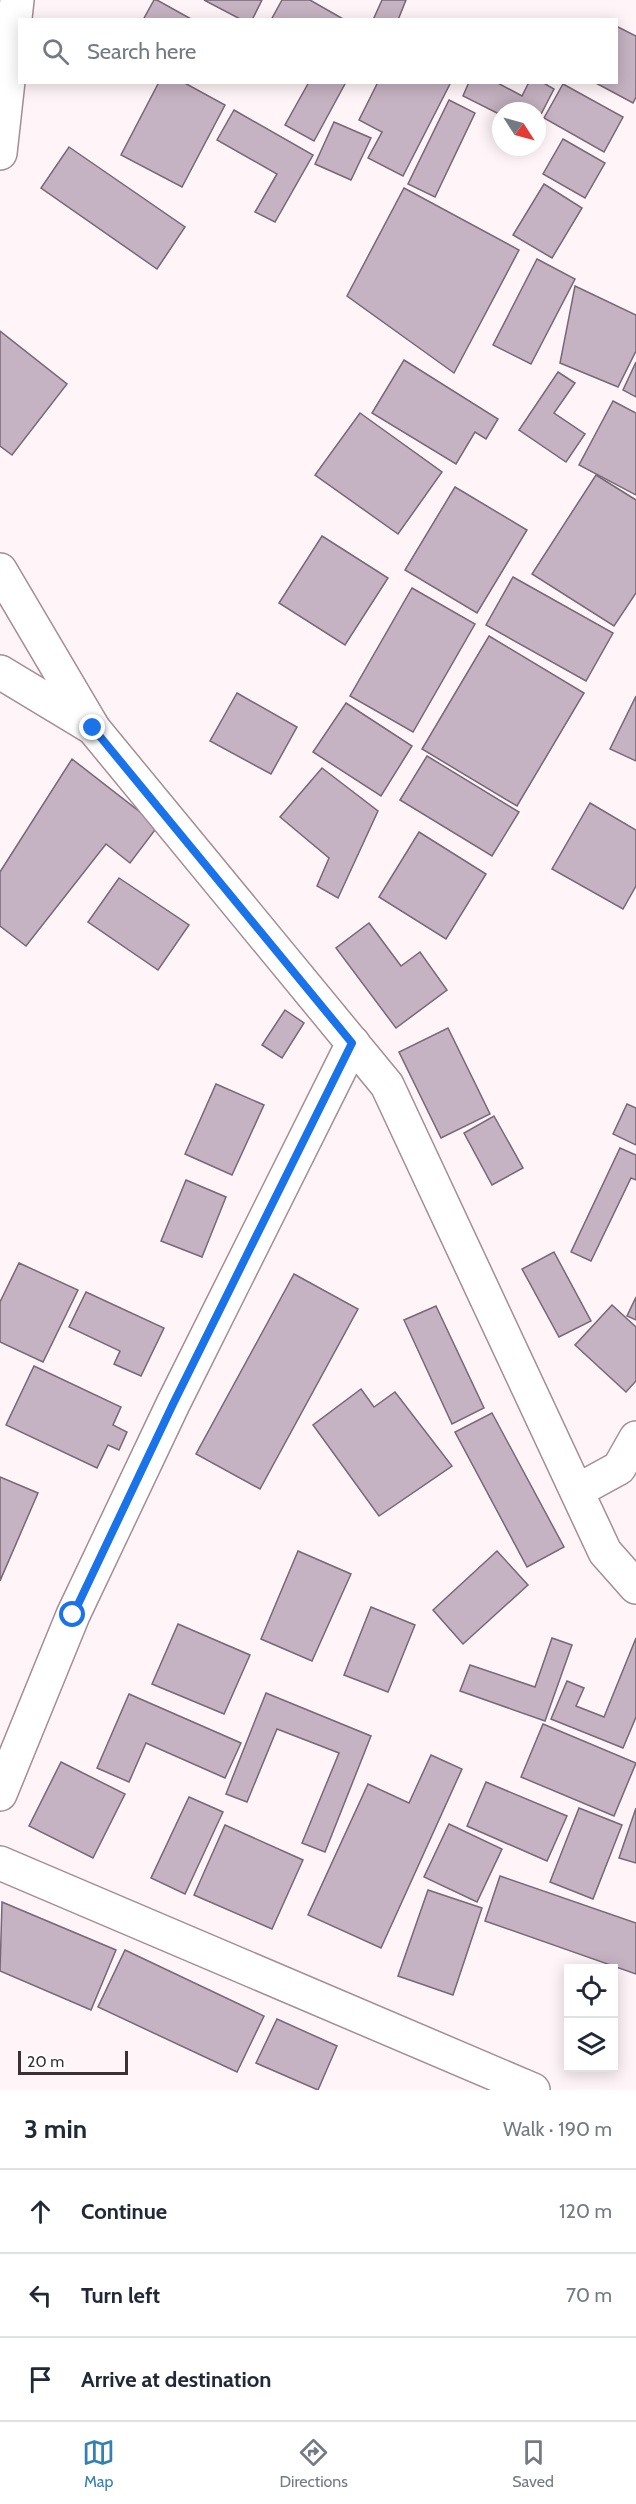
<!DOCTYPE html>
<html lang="en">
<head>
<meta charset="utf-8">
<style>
	:root { --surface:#fff; --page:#f6f6f7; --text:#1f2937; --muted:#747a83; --line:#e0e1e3; --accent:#3480b3 }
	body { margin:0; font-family:Cabin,sans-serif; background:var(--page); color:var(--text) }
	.controls { position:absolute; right:18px; bottom:18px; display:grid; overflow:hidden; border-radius:0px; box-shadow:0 3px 15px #0003 }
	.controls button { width:54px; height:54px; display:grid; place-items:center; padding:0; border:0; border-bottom:2px solid var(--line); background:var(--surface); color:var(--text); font:30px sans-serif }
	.compass { position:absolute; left:492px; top:102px; width:54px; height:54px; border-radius:50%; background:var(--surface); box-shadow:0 3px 15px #0003; rotate:126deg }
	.scale { position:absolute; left:18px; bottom:15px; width:110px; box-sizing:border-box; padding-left:6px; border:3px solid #3b3135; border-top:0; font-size:16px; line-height:21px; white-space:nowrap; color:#3b3135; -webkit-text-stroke:4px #fff; paint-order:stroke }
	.stop { position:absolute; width:18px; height:18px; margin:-14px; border:4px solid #1a73e8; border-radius:50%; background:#fff }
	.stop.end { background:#1a73e8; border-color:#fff; box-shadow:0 2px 6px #0008 }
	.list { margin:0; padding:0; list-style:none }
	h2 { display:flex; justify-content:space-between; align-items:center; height:78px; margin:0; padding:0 24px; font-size:26px }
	h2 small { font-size:20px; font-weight:400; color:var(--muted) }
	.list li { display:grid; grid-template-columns:39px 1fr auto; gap:18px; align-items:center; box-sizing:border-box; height:84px; padding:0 24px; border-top:2px solid var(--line) }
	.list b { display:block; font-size:22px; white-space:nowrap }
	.list em { font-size:20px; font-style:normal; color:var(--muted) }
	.icon { flex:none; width:33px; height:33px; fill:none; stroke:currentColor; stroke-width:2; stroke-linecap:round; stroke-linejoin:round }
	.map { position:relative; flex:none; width:636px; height:2090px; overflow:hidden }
	.search { position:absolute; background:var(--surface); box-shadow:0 3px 15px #0003; left:18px; right:18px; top:18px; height:66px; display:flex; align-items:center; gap:15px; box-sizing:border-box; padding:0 21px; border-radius:0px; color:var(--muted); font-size:22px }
	.sheet { height:330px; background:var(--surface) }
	nav { display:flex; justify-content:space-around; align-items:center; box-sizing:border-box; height:84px; border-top:2px solid var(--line); background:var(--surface); font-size:16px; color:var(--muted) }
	nav a { display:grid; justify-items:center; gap:3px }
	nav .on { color:var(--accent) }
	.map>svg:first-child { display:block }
	.building { fill:#c5b2c2; stroke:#786775; stroke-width:1.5 }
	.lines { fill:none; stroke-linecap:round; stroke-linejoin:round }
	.street-casing { stroke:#a48d95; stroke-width:36 }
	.street { stroke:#fff; stroke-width:33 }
	.route { stroke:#1a73e8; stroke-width:8 }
</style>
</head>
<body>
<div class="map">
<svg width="636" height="2090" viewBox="0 0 636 2090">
	<rect width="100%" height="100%" fill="#fff5f8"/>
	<g class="building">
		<polygon points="154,0 157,0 193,20 143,20"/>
		<polygon points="204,0 262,0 252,20 242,20"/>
		<polygon points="282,0 310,0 345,20 271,20"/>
		<polygon points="382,0 406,0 398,20 373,20"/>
		<polygon points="616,26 636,36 636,97 633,103 594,82 616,82"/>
		<polygon points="159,82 183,82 225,105 182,187 121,155"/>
		<polygon points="309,82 346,82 314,141 285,125"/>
		<polygon points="378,82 451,82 403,176 368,158 382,132 359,120"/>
		<polygon points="469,82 496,82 522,96 529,82 542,82 554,89 537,122 537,111 501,111 501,115 463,96"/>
		<polygon points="563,84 623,117 604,152 544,118"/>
		<polygon points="449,100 475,113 435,197 408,184"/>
		<polygon points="234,110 313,155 275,222 255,212 277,174 217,140"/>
		<polygon points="334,122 371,138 351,180 315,164"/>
		<polygon points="563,139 605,163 585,198 543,174"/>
		<polygon points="69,147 185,227 157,269 41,188"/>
		<polygon points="544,184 582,208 552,258 513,235"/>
		<polygon points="404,188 519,250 454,373 347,296"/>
		<polygon points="537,259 575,279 531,364 493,345"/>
		<polygon points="575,286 636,315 636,351 618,387 560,363"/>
		<polygon points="0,331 67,384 12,455 0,446"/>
		<polygon points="404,360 498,419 486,439 475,432 456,464 372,413"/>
		<polygon points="636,362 636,397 623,390"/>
		<polygon points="558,372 575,383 554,413 585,434 566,462 519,430"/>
		<polygon points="613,401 636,413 636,495 579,465"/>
		<polygon points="360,413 442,472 398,534 315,475"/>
		<polygon points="596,475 636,500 636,593 614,626 532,574"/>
		<polygon points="455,487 527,530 477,613 405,570"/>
		<polygon points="322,536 388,578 345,645 279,603"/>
		<polygon points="513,577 613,633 586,681 486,625"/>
		<polygon points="412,588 475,624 413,732 350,696"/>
		<polygon points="489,636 584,693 517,806 422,749"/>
		<polygon points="237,693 297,727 271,774 210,741"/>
		<polygon points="636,696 636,761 610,749"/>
		<polygon points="346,703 412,746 381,796 313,752"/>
		<polygon points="427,756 519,812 492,856 400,800"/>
		<polygon points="72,759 158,826 130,863 106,844 26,946 0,926 0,872"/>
		<polygon points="322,768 378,811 338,898 317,886 329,858 280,817"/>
		<polygon points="590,803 636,830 636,886 623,909 552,869"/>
		<polygon points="419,832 486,874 446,939 379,897"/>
		<polygon points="119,878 189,925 158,970 88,922"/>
		<polygon points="369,923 401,966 420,952 447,990 396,1028 336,948"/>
		<polygon points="285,1010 304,1023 282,1058 262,1045"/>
		<polygon points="448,1028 490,1114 441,1138 399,1052"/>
		<polygon points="216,1084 264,1105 232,1175 185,1154"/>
		<polygon points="627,1104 636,1108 636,1145 613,1134"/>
		<polygon points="494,1116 523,1168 492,1185 464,1133"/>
		<polygon points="620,1148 636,1155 636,1180 631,1178 591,1261 571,1252"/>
		<polygon points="186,1180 226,1197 202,1257 161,1241"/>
		<polygon points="554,1252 591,1321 559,1337 522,1269"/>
		<polygon points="19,1263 78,1290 43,1362 0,1342 0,1302"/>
		<polygon points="294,1274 358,1309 260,1489 196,1454"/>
		<polygon points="86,1292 164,1328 141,1376 114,1364 120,1351 69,1327"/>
		<polygon points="636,1297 636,1320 627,1316"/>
		<polygon points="612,1305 636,1327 636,1381 626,1392 575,1345"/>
		<polygon points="436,1306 484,1408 452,1424 404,1320"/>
		<polygon points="34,1366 121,1407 113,1425 127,1432 119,1450 108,1445 97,1468 6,1425"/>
		<polygon points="361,1389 374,1407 395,1392 452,1466 379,1516 313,1425"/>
		<polygon points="492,1413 564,1547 527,1567 455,1432"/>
		<polygon points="0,1477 38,1493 0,1581"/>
		<polygon points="298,1551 351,1574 312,1661 261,1639"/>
		<polygon points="497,1551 528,1585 463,1644 433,1610"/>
		<polygon points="371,1607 415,1625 388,1692 344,1675"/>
		<polygon points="178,1624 250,1655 224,1714 152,1684"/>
		<polygon points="552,1638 572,1645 545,1721 460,1691 470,1665 535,1687"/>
		<polygon points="636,1638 636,1717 623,1748 551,1719 567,1681 584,1688 576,1706 604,1717"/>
		<polygon points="266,1693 371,1736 325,1852 302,1843 339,1753 277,1729 247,1802 226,1794"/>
		<polygon points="129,1694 241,1743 225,1778 146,1743 129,1782 97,1768"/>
		<polygon points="543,1724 636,1763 614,1816 521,1777"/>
		<polygon points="431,1755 462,1769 381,1948 308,1915 368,1784 409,1803"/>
		<polygon points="61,1762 125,1794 93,1858 29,1826"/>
		<polygon points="486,1782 567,1816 547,1861 467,1826"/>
		<polygon points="189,1797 223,1812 185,1894 151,1878"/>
		<polygon points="579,1808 622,1825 593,1899 550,1882"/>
		<polygon points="636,1808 636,1863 619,1858"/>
		<polygon points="449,1824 502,1849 477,1902 424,1877"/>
		<polygon points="225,1825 303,1860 272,1929 194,1895"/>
		<polygon points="500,1876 636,1923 636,1974 485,1921"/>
		<polygon points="428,1890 482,1908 453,1995 398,1976"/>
		<polygon points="2,1902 116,1950 91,2010 0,1971"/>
		<polygon points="125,1950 264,2016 237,2072 98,2007"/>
		<polygon points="277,2019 337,2046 318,2090 256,2063"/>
	</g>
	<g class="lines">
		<defs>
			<g id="street">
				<polyline points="0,153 17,0"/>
				<polyline points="0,570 92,726"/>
				<polyline points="0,672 93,728 387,1085 605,1552 636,1587"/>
				<polyline points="577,1491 619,1468 636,1438"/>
				<polyline points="0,1794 73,1615 173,1404 353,1043"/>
				<polyline points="0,1863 533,2090"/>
			</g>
		</defs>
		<use href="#street" class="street-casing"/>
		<use href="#street" class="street"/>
	</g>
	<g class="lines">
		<polyline class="route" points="73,1615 173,1404 352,1043 93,728"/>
	</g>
</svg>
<div class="controls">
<button><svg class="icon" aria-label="locate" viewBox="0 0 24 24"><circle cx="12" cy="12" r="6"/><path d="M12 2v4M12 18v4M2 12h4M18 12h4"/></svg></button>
<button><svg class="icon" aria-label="layers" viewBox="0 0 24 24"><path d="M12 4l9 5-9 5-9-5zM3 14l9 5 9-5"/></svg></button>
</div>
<svg class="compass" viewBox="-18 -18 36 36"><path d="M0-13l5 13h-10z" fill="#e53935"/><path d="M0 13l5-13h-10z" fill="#747a83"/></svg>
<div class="scale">20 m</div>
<div class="stop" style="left:73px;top:1615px"></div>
<div class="stop end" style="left:93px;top:728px"></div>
<div class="search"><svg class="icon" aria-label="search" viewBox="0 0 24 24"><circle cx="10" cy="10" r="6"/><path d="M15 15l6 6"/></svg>Search here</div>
</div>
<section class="sheet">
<h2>3 min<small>Walk · 190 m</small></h2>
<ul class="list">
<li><svg class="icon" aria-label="ahead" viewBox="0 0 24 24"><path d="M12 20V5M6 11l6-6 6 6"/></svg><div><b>Continue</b></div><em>120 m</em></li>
<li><svg class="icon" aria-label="left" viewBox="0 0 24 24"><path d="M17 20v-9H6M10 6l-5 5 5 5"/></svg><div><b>Turn left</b></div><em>70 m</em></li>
<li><svg class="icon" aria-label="arrive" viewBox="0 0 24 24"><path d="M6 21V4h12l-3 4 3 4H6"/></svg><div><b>Arrive at destination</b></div></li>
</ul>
</section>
<nav>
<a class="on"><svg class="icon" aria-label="map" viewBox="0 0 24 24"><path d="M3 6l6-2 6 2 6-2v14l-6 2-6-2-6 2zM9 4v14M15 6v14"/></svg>Map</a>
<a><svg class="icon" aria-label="directions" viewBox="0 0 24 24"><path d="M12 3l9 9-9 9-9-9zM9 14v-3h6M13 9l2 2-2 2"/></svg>Directions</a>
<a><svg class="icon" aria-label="saved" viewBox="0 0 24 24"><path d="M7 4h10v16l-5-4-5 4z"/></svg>Saved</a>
</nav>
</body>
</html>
